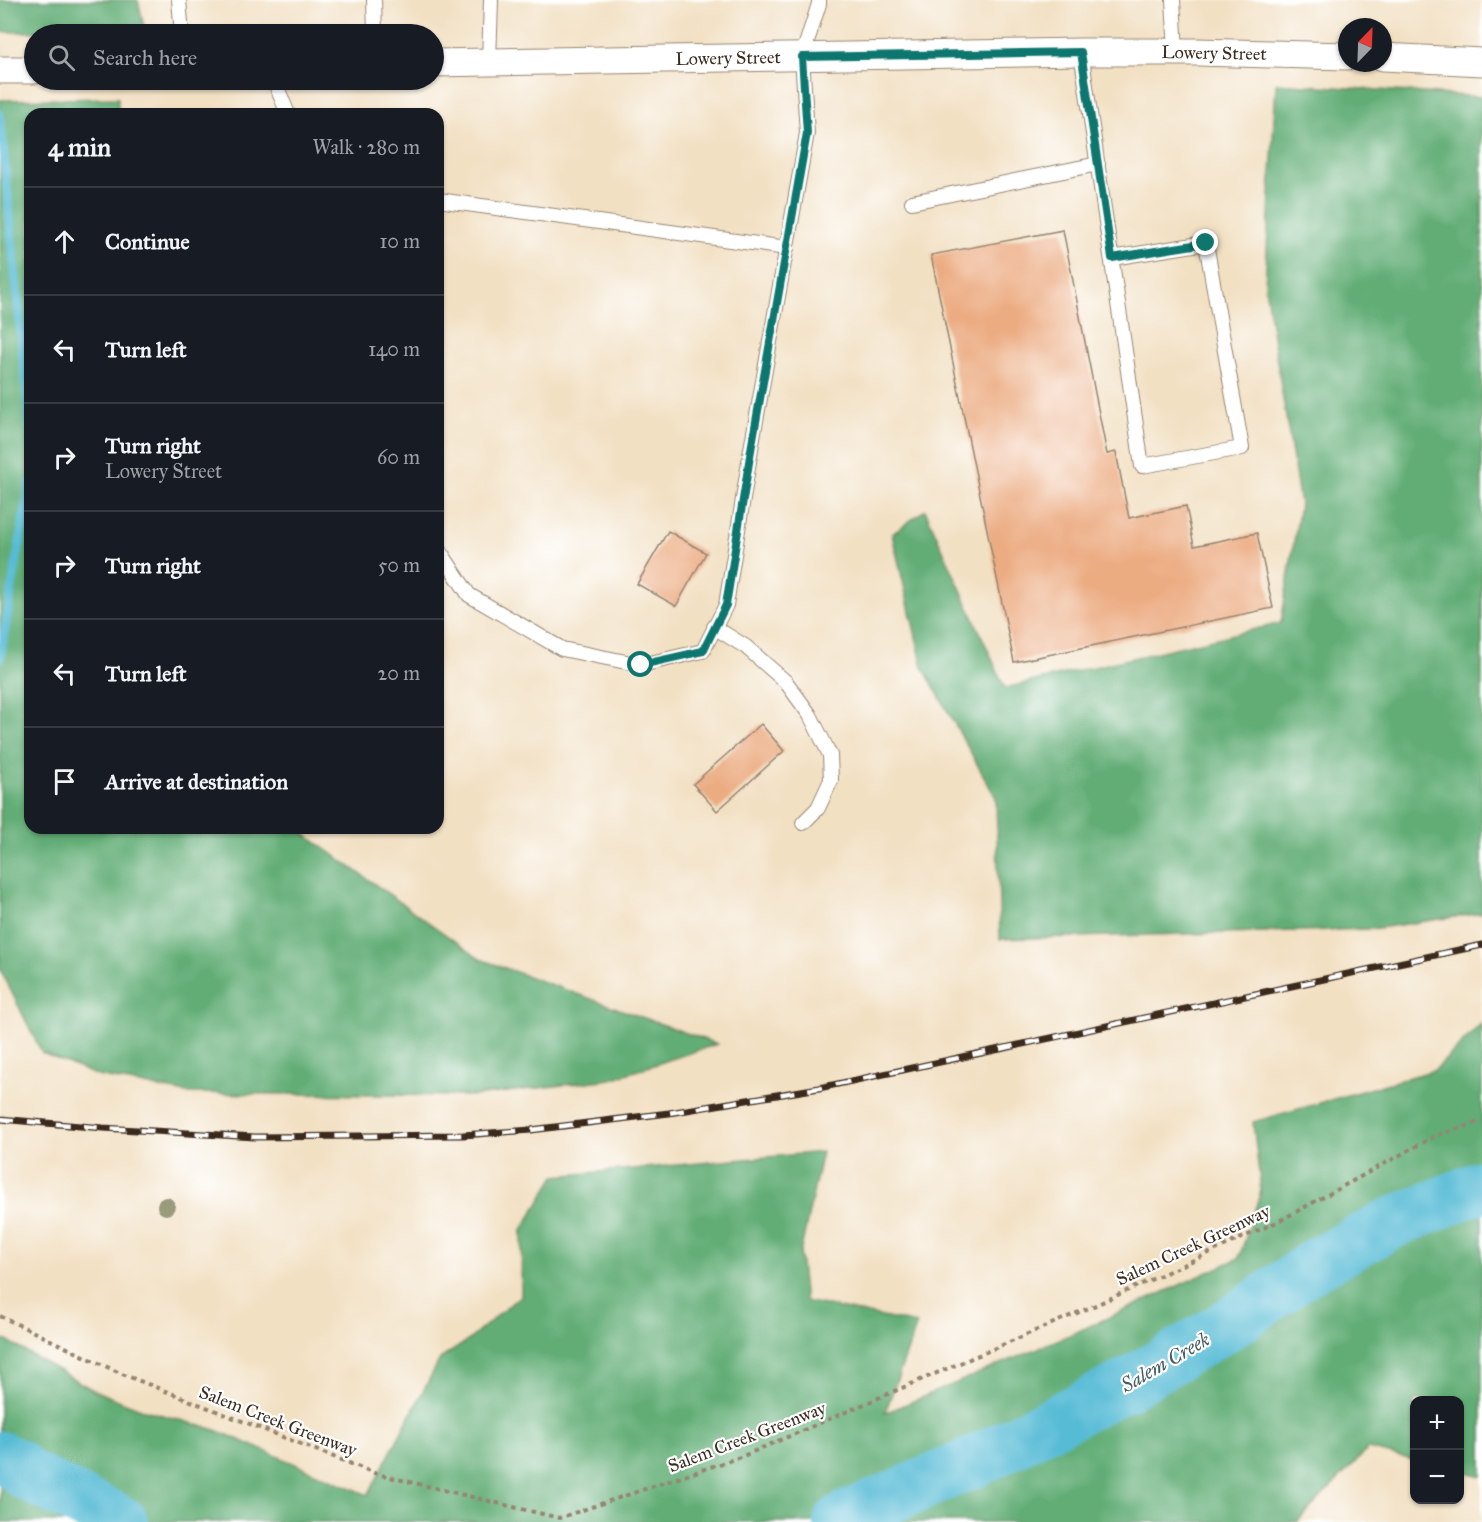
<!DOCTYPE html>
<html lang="en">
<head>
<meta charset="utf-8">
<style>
	:root { --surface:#171b24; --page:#20242c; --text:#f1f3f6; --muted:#9ea1a6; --line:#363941 }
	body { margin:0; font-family:"IM FELL Great Primer",serif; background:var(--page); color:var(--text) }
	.controls { position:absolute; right:18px; bottom:18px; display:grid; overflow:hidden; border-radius:12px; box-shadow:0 2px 4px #0004 }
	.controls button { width:54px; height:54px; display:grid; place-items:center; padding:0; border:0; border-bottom:2px solid var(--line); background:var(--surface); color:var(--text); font:30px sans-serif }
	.compass { position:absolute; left:1338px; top:18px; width:54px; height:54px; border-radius:50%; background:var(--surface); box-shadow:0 2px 4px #0004; rotate:23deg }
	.stop { position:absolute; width:18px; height:18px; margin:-14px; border:4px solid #0f766e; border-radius:50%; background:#fff }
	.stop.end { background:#0f766e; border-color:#fff; box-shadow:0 2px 6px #0008 }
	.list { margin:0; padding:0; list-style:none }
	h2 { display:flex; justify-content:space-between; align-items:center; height:78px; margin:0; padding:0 24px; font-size:26px }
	h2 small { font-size:20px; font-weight:400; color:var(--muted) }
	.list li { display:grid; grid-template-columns:39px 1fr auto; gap:18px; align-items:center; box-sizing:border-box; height:108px; padding:0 24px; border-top:2px solid var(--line) }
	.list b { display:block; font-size:22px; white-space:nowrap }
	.list p { margin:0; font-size:20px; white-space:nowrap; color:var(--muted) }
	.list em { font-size:20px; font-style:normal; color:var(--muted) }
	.icon { flex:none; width:33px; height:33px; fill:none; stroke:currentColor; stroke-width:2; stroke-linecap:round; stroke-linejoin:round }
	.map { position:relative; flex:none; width:1482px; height:1522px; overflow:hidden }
	.search { position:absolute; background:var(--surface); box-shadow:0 2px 4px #0004; left:24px; top:24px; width:420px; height:66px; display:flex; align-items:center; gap:15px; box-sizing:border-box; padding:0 21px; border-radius:33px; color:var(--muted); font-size:22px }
	.panel { position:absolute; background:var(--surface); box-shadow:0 2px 4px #0004; left:24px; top:108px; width:420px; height:726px; border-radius:18px }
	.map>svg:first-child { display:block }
	.forest { fill:#62ad76; stroke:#4e6c4a; stroke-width:1.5 }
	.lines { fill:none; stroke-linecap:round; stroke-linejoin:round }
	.stream { stroke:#57bbd5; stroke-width:9 }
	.river { stroke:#57bbd5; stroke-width:52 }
	.building { fill:#ecac82 }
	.service-casing { stroke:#968570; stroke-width:16 }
	.minor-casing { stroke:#968570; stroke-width:29 }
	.path { stroke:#968570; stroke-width:4; stroke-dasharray:4.5 4.5; stroke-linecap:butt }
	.service { stroke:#fff; stroke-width:14 }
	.minor { stroke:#fff; stroke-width:27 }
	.rail-casing { stroke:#3b2a1e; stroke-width:7 }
	.rail { stroke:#fff; stroke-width:4.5; stroke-dasharray:14; stroke-linecap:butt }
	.tree { fill:#999b7d }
	.route { stroke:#0f766e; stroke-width:8 }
	.labels { text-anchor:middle; stroke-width:4.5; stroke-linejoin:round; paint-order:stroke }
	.street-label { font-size:18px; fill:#3b2a1e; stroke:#fff }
	.water-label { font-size:20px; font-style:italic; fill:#455d5e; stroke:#fff }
</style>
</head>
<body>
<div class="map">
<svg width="1482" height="1522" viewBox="0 0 1482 1522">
	<rect width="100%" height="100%" fill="#fff"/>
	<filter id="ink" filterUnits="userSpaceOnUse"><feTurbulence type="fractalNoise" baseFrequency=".0167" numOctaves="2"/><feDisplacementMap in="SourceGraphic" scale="12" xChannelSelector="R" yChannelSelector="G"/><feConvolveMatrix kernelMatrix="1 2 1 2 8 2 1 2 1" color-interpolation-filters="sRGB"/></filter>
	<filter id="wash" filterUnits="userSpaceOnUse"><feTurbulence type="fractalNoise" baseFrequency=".008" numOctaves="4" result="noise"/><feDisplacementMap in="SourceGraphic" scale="24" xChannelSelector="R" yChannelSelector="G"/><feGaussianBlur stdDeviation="1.35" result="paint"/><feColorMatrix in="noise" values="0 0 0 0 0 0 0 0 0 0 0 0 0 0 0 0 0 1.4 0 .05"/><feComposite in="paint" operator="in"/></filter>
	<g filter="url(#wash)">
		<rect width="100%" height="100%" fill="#f2e0c3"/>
		<g class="forest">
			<polygon points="0,0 138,0 145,31 0,32"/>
			<polygon points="1276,83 1482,97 1482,913 1371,929 1000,939 996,798 923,667 892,534 925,510 1005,688 1281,623 1300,504 1265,287"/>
			<polygon points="118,98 118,114 30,114 30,828 296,828 480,959 717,1044 611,1079 475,1096 186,1093 98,1076 42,1053 0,969 0,100"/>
			<polygon points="1482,1023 1482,1476 1460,1471 1460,1400 1414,1400 1414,1460 1368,1449 1297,1522 0,1522 0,1337 95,1391 141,1409 216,1430 368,1495 440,1359 469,1340 521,1295 522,1230 555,1176 822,1152 800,1254 805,1301 917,1324 885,1413 1081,1330 1239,1258 1261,1191 1253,1122 1435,1070"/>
		</g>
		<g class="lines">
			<g class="stream">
				<polyline points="0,114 30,427"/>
				<polyline points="0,658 30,483"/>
			</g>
			<g class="river">
				<polyline points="0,1457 17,1465 25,1474 122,1522"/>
				<polyline points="839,1522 848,1516 970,1464 1130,1383 1233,1322 1314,1265 1392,1223 1482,1186"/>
			</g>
		</g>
		<g id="blocks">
			<g class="building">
				<polygon points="1063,230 1107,454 1116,452 1129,518 1186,506 1194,546 1257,533 1273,608 1014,662 931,255"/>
				<polygon points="668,531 706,553 676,606 637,584"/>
				<polygon points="761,724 784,751 717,811 693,784"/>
			</g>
		</g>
	</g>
	<g filter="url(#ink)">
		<use href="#blocks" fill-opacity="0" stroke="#968570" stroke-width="1.5"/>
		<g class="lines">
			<defs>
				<g id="service">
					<polyline points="179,0 182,34"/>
					<polyline points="374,0 375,34"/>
					<polyline points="1173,0 1176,52"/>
					<polyline points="1081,52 1142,466 1242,448 1206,243 1112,258"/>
					<polyline points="489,62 491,0"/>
					<polyline points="274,80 288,114"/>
					<polyline points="438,200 787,248"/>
					<polyline points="912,202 1098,164"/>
					<polyline points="438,548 469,595 562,649 641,665 703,651 726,605 751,449 807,133 802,57 819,4 819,0"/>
					<polyline points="714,627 746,647 786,682 810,715 830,755 831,780 818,808 803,823"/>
				</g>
				<g id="minor">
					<polyline points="1383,57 1482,62"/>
					<polyline points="434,63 1081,52 1197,52 1347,56"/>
					<polyline points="0,70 34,70"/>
				</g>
			</defs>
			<use href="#service" class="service-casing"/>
			<use href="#minor" class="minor-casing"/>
			<polyline class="path" points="0,1316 122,1374 377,1474 559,1518 743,1456 1098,1304 1283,1219 1435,1136 1482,1121"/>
			<use href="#service" class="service"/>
			<use href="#minor" class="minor"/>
			<defs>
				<polyline id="rail" points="0,1119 103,1128 255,1137 463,1135 531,1130 669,1113 819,1088 1482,945"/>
			</defs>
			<use href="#rail" class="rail-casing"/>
			<use href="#rail" class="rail"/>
		</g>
		<circle class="tree" cx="166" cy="1206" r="9"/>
	</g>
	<g class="lines" filter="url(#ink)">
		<polyline class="route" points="641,665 703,651 726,605 751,450 807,133 802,57 1081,52 1112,258 1206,243"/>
	</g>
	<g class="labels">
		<g class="street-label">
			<text transform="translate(1214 53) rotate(1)" y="6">Lowery Street</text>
			<text transform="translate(728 58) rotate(-1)" y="6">Lowery Street</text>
			<text transform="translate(1193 1245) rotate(-25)" y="6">Salem Creek Greenway</text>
			<text transform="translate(278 1421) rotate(21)" y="6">Salem Creek Greenway</text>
			<text transform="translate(747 1437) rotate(-21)" y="6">Salem Creek Greenway</text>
		</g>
		<g class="water-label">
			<text transform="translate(1165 1362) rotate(-30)" y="7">Salem Creek</text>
		</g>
	</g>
</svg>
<div class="controls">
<button>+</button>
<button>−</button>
</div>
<svg class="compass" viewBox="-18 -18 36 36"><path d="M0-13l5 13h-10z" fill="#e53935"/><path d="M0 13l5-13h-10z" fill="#9ea1a6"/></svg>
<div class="stop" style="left:641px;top:665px"></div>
<div class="stop end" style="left:1206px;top:243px"></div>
<div class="search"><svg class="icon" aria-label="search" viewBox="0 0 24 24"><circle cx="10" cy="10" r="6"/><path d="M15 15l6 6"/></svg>Search here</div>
<section class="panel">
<h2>4 min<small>Walk · 280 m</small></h2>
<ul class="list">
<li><svg class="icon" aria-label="ahead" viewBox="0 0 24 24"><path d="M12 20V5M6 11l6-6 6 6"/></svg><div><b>Continue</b></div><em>10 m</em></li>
<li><svg class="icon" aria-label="left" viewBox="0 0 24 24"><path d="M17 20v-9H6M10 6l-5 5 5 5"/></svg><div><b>Turn left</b></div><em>140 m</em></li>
<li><svg class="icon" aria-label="right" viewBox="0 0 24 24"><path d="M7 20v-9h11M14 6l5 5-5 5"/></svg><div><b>Turn right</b><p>Lowery Street</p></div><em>60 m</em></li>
<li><svg class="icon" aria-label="right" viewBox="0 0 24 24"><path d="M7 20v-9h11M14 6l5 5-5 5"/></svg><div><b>Turn right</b></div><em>50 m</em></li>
<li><svg class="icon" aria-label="left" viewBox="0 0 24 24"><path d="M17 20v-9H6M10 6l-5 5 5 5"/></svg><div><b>Turn left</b></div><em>20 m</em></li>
<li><svg class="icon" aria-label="arrive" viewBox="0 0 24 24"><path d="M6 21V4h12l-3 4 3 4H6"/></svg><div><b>Arrive at destination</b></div></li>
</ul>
</section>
</div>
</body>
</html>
